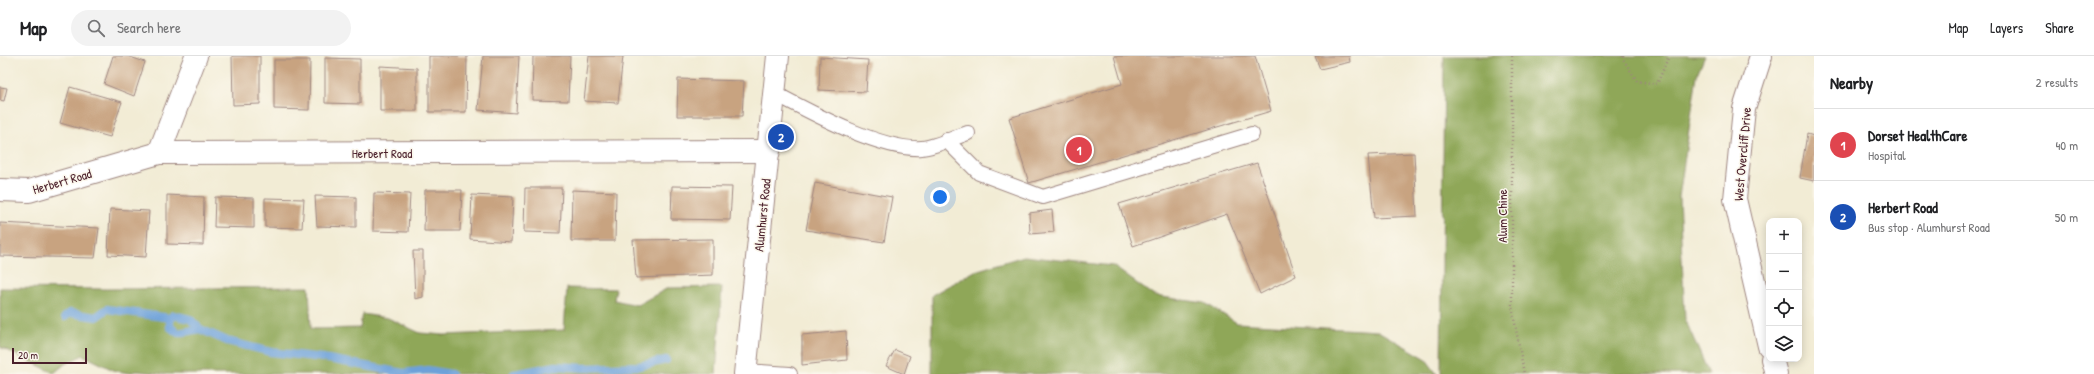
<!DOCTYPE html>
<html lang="en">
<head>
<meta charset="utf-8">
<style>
	:root { --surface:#fff; --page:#f2f2f2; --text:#202124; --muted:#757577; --line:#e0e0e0; --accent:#7c3aed }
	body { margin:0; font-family:"Patrick Hand",sans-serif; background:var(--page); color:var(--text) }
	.controls { position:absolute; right:12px; bottom:12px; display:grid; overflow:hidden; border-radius:8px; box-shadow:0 2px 10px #0003 }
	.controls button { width:36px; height:36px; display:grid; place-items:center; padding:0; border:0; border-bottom:1px solid var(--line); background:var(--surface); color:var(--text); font:20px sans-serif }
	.scale { position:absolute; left:12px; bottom:10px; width:75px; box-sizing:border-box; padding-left:4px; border:2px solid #4a1f2b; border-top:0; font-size:11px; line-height:14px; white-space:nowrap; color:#4a1f2b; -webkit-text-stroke:3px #fbf7ec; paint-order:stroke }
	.you { position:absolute; left:940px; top:141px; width:14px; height:14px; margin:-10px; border:3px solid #fff; border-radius:50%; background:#1a73e8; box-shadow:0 0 0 6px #1a73e833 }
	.badge { display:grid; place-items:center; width:26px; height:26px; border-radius:50%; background:var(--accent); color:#fff; font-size:13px; font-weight:700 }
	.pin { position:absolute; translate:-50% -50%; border:2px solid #fff; box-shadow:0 1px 4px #0006 }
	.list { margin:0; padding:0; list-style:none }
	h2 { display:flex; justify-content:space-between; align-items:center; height:52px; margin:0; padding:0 16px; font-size:17px }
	h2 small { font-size:13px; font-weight:400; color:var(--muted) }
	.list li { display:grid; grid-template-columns:26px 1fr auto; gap:12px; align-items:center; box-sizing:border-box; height:72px; padding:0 16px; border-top:1px solid var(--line) }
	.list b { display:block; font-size:15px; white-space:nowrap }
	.list p { margin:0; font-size:13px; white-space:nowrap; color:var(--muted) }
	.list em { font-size:13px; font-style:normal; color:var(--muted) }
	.icon { flex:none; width:22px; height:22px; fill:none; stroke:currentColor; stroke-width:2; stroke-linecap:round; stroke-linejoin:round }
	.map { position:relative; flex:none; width:1814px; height:318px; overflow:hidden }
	header { display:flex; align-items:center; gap:24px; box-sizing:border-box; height:56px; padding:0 20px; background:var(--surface); border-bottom:1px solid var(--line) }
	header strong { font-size:19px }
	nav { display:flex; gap:22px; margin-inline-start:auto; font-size:14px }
	.search { width:280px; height:36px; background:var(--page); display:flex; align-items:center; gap:10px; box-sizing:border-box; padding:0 14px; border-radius:22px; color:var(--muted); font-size:15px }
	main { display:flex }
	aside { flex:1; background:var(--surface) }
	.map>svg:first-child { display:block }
	.forest { fill:#8fa759; stroke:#6c6342 }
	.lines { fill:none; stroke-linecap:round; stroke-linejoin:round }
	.stream { stroke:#6da1d9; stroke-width:8 }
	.building { fill:#c8a380 }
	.lane-casing { stroke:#9e8680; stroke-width:16 }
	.street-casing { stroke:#9e8680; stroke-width:24 }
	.path { stroke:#9e8680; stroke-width:2.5; stroke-dasharray:1 3; stroke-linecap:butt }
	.lane { stroke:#fff; stroke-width:14 }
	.street { stroke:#fff; stroke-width:22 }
	.labels { text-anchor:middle; stroke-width:3; stroke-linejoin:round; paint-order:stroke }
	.street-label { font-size:13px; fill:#4a1f2b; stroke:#fbf7ec }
</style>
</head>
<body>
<header>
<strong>Map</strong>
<div class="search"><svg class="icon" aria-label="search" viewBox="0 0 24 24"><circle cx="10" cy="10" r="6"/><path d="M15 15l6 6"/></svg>Search here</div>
<nav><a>Map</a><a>Layers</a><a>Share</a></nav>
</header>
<main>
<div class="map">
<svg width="1814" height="318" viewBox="0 0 1814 318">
	<rect width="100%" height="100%" fill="#fbf7ec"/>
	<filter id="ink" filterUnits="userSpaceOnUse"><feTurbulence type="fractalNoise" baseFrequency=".025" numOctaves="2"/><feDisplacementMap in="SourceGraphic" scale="8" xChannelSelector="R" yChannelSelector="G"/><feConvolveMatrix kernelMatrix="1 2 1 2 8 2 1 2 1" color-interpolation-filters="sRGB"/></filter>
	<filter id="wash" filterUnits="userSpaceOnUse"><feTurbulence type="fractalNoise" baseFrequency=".012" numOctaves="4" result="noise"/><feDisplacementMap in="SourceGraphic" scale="16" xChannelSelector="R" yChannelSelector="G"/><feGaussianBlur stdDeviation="0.9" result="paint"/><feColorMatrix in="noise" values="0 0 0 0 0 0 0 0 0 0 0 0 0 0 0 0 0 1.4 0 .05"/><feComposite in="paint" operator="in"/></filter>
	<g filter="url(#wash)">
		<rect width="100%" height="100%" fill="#f2ecd5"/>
		<g class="forest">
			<polygon points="1444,0 1705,0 1697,19 1679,141 1685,263 1709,318 1441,318"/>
			<polygon points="1024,200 1113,210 1154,240 1205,247 1237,267 1378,275 1425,302 1437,318 932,318 932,239 975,215"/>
			<polygon points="309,231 311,273 360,272 362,258 388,262 420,277 444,279 564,274 567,232 616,233 614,244 637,249 668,232 722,231 716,318 163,318 137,315 128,317 113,314 83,299 65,308 54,317 0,291 0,232 105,233"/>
		</g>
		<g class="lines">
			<g class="stream">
				<polyline points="65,261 70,257 96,261 107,253 170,262 173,259 190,263 200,273 227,285 271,296 323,302 403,317 428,314 451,318"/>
				<polyline points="170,262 170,271 178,277 200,273"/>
				<polyline points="514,318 556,310 585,312 639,310 666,304"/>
			</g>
		</g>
		<g id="blocks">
			<g class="building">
				<polygon points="113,0 127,0 145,6 134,40 104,28"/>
				<polygon points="232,0 260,0 260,48 233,49"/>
				<polygon points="429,0 467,0 466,56 429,56"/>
				<polygon points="483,0 519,0 516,57 478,54"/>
				<polygon points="533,0 570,0 568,45 532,44"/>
				<polygon points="589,0 623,0 618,47 584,45"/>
				<polygon points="1114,0 1255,0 1271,55 1029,127 1009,62 1122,28"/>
				<polygon points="1315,0 1349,0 1350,6 1320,13"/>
				<polygon points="820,1 868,4 866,36 819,34"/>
				<polygon points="325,2 360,3 360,48 325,47"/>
				<polygon points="274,4 310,4 309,54 274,53"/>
				<polygon points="380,10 417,12 417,55 380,55"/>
				<polygon points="678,23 744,25 742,60 677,60"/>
				<polygon points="0,31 7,32 4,45 0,44"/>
				<polygon points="70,31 122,46 110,81 60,67"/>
				<polygon points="1807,78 1814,80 1814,125 1800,122"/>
				<polygon points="1414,97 1417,160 1374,162 1368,99"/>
				<polygon points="1257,107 1296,220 1260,238 1227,158 1133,190 1119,148"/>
				<polygon points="815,127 892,141 884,186 806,174"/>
				<polygon points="672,130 732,131 730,164 671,163"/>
				<polygon points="525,132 562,132 560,177 524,176"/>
				<polygon points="425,134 462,134 460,175 424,175"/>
				<polygon points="572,134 616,136 615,185 571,185"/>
				<polygon points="374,137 410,138 408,176 373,175"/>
				<polygon points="167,139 204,141 203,189 167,188"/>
				<polygon points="472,139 513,141 511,186 470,183"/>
				<polygon points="315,140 356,141 356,171 317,170"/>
				<polygon points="215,141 254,142 254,172 214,171"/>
				<polygon points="265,142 304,143 302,172 265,171"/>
				<polygon points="110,153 149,155 146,201 108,199"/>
				<polygon points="1052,154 1054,176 1030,178 1029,157"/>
				<polygon points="0,167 99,172 95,202 0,200"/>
				<polygon points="713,183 713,219 636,222 633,184"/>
				<polygon points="413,195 423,195 423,241 415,243"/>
				<polygon points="846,275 847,304 802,309 802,279"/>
				<polygon points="895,294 910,300 904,318 886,310"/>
			</g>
		</g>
	</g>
	<g filter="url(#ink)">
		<use href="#blocks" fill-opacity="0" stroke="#9e8680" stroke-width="1"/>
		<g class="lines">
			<defs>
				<g id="lane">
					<path d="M 774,37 C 810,56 881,95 922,92 C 935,91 955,81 968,77"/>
					<polyline points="946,84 979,117 1043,141 1252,78"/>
					<polyline points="745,315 790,318"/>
				</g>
				<g id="street">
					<polyline points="1761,0 1744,53 1735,143 1769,290"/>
					<polyline points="159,97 196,0"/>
					<polyline points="0,134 29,135 159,97 769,95"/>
					<polyline points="1772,303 1776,318"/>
					<polyline points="745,318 778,0"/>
				</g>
			</defs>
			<use href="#lane" class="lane-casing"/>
			<use href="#street" class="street-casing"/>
			<g class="path">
				<polyline points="1512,0 1512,250 1524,318"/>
				<polyline points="1623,0 1623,3 1637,25 1657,28 1669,0"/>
			</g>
			<use href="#lane" class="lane"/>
			<use href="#street" class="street"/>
		</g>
	</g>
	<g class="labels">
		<g class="street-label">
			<text x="382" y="102">Herbert Road</text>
			<text transform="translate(1742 98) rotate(-85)" y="5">West Overcliff Drive</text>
			<text transform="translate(62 125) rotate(-16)" y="5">Herbert Road</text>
			<text transform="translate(762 159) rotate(-84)" y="5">Alumhurst Road</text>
			<text transform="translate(1502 160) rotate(-90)" y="5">Alum Chine</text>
		</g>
	</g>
</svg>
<div class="controls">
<button>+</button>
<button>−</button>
<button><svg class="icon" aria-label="locate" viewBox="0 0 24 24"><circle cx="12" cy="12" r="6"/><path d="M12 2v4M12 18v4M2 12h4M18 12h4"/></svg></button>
<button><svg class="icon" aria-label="layers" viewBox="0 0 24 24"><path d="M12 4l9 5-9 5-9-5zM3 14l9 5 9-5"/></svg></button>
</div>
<div class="scale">20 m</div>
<div class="you"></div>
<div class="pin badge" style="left:1079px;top:94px;background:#e0444e">1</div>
<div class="pin badge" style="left:781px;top:81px;background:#1a4fb4">2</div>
</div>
<aside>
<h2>Nearby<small>2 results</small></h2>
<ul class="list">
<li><span class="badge" style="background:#e0444e">1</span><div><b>Dorset HealthCare</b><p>Hospital</p></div><em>40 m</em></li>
<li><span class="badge" style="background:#1a4fb4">2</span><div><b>Herbert Road</b><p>Bus stop · Alumhurst Road</p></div><em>50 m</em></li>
</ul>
</aside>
</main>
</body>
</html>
